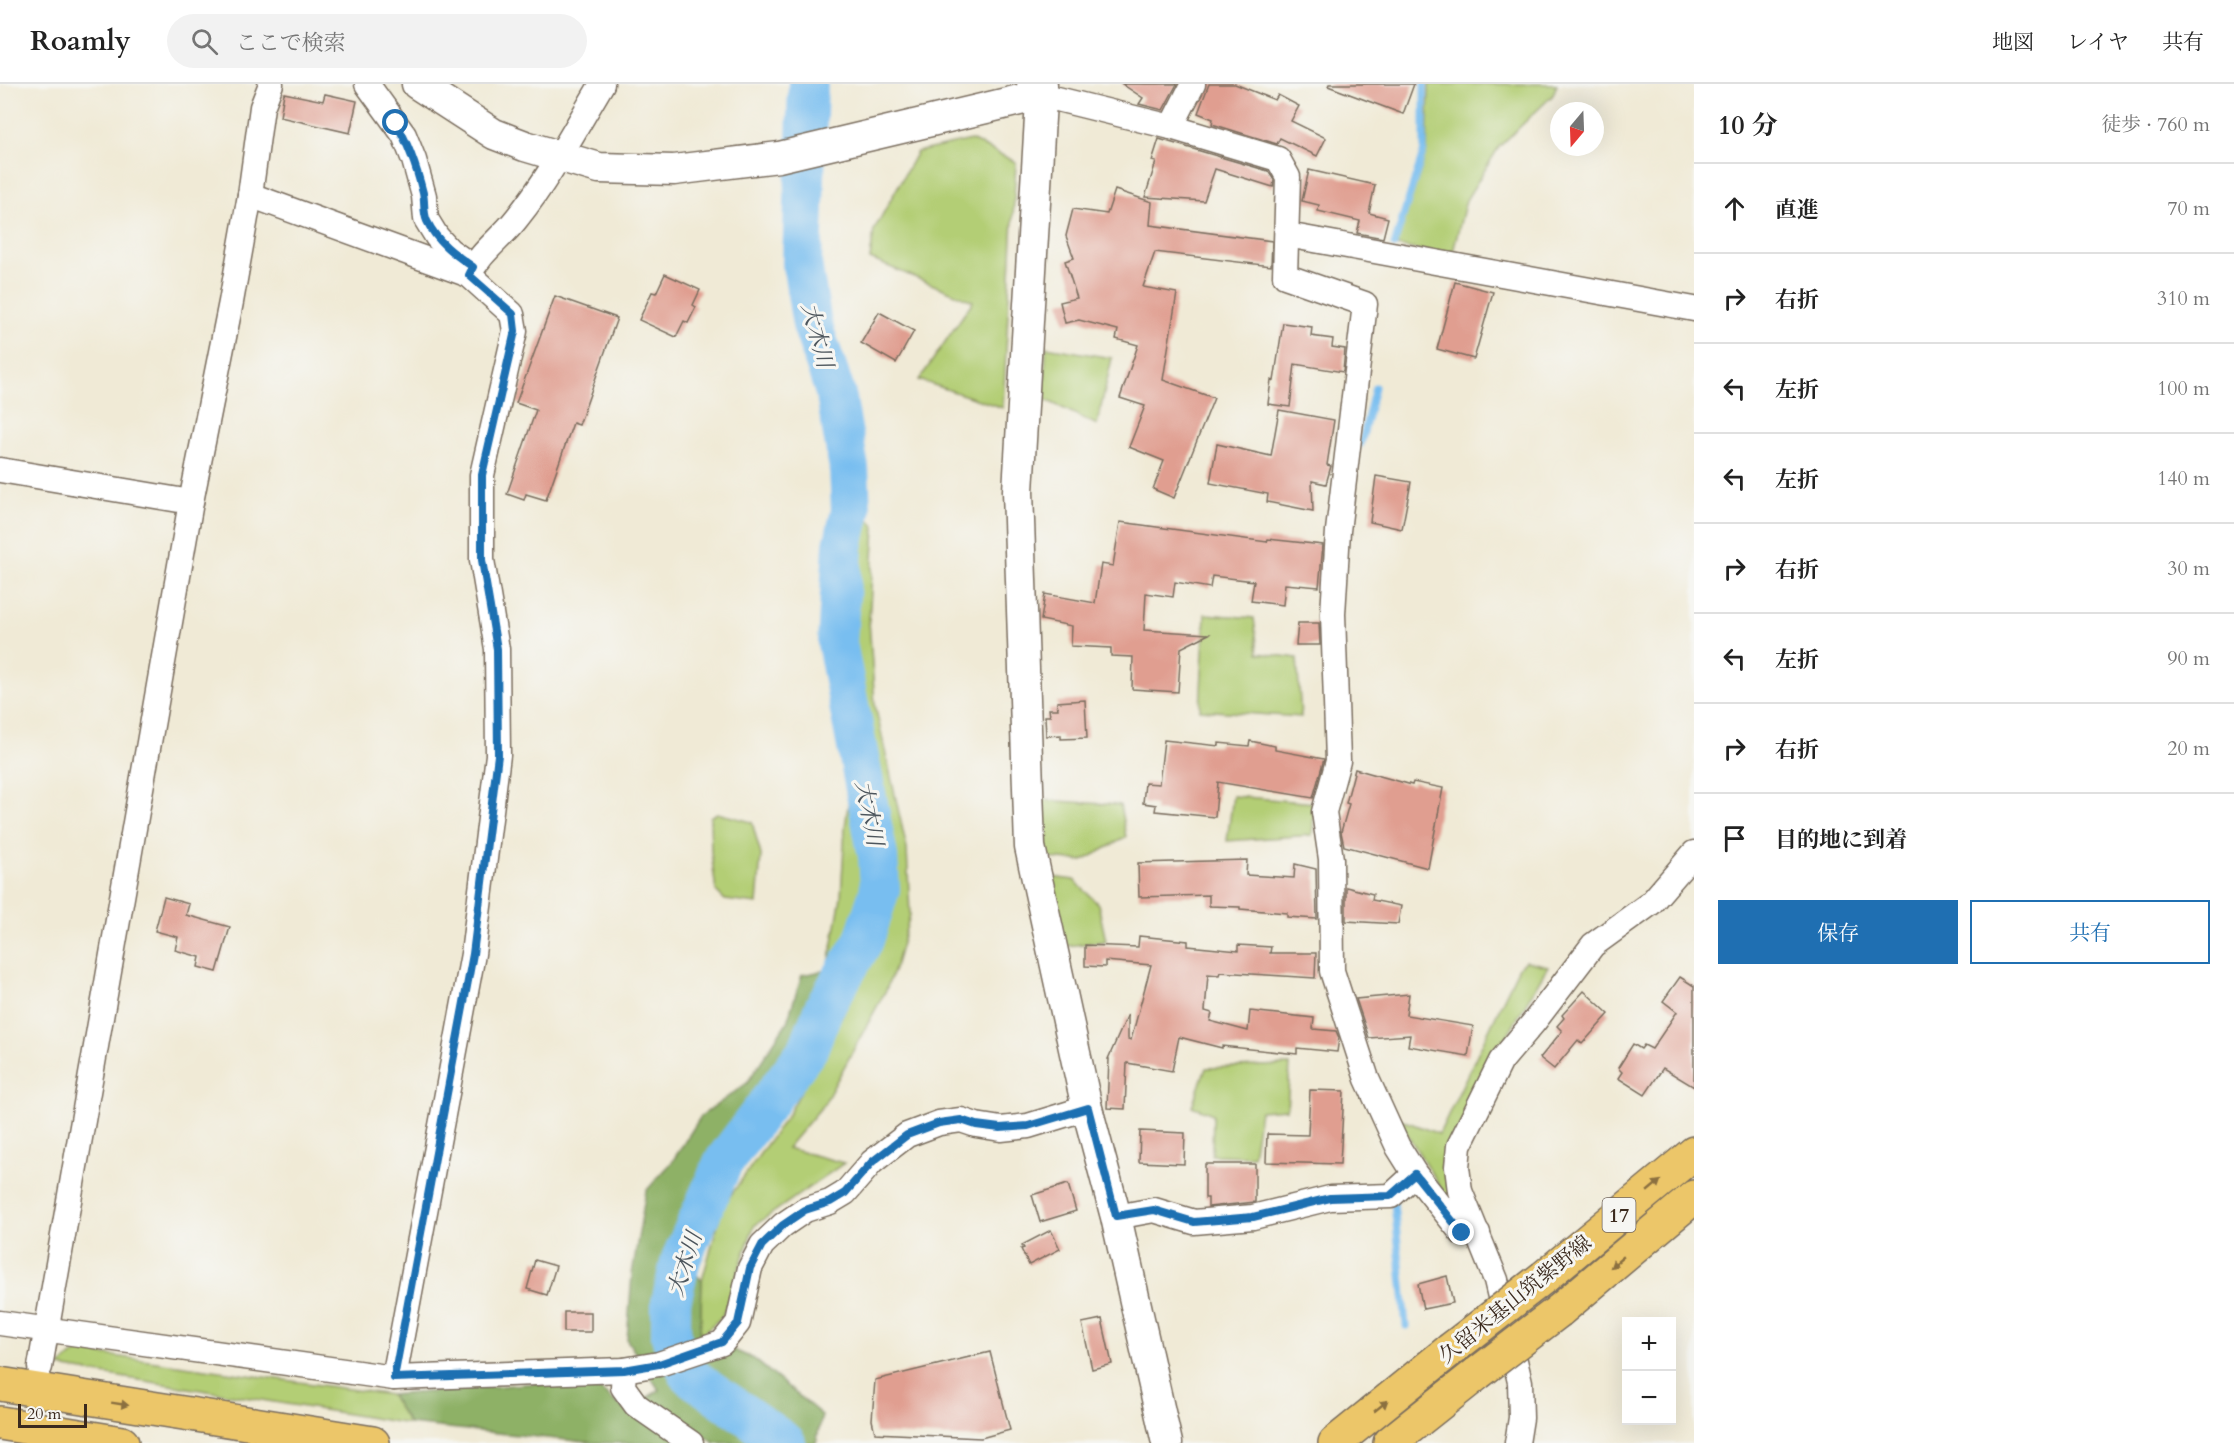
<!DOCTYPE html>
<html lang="ja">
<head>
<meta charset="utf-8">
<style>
	:root { --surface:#fff; --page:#f2f2f2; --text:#222; --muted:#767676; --line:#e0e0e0; --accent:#1f6fb2 }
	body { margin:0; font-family:Cardo,"Noto Serif JP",serif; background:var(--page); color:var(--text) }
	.controls { position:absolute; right:18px; bottom:18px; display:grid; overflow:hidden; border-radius:0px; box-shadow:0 6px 24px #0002 }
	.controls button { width:54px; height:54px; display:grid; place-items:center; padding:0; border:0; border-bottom:2px solid var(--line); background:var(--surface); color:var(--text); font:30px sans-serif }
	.compass { position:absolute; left:1550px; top:18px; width:54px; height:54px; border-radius:50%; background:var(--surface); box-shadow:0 6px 24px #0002; rotate:199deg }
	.scale { position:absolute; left:18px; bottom:15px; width:69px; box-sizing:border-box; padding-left:6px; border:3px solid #3b2a1e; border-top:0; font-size:16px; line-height:21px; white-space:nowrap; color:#3b2a1e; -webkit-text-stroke:4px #f6f6f2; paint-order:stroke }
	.stop { position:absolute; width:18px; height:18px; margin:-14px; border:4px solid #1f6fb2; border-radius:50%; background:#fff }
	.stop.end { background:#1f6fb2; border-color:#fff; box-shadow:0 2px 6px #0008 }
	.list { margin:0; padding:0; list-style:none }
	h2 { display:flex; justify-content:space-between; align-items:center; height:78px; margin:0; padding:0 24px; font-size:26px }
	h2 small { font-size:20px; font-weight:400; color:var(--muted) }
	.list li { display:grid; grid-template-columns:39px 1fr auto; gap:18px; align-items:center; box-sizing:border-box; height:90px; padding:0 24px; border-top:2px solid var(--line) }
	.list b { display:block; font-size:22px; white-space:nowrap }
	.list em { font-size:20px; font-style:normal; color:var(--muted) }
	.actions { display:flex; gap:12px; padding:18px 24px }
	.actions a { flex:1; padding:14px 0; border:2px solid var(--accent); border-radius:0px; text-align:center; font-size:21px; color:var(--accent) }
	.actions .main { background:var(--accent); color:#fff }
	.icon { flex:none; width:33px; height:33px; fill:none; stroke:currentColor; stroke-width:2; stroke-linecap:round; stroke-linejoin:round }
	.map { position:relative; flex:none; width:1694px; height:1359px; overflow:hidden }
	header { display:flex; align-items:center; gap:36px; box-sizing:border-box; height:84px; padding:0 30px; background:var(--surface); border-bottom:2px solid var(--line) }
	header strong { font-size:28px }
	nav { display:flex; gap:33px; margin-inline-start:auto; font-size:21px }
	.search { width:420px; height:54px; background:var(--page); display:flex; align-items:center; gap:15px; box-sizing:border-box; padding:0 21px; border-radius:33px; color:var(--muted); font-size:22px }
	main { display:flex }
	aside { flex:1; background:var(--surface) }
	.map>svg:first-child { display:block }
	.green { fill:#b3ce74; stroke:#777c49; stroke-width:1.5 }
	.forest { fill:#8eb166; stroke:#646e42; stroke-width:1.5 }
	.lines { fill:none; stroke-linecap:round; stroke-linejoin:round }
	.stream { stroke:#78bef0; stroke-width:7 }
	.river { stroke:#78bef0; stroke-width:40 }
	.building { fill:#e09e90 }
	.minor-casing { stroke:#7a6d5e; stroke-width:27 }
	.tertiary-casing { stroke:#7a6d5e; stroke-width:33 }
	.primary-casing { stroke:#7a6d5e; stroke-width:36 }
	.motorway-casing { stroke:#7a6d5e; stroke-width:36 }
	.minor { stroke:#fff; stroke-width:24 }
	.tertiary { stroke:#fff; stroke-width:30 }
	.primary { stroke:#ecc669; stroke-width:33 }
	.motorway { stroke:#ecc669; stroke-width:33 }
	.primary-bridge-casing { stroke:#7a6d5e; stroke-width:36; stroke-linecap:butt }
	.primary-bridge { stroke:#ecc669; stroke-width:33 }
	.oneway { fill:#8b7040 }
	.route { stroke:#1f6fb2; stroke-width:8 }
	.labels { text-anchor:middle; stroke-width:6; stroke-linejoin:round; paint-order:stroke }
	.shield { fill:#f6f6f2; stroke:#73675e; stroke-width:1.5 }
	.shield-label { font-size:20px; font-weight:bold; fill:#3b2a1e }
	.street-label { font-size:21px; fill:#3b2a1e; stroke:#f6f6f2 }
	.water-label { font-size:22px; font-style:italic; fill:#4d565d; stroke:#f6f6f2 }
</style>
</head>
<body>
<header>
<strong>Roamly</strong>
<div class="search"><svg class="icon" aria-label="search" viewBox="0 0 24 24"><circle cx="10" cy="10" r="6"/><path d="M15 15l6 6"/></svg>ここで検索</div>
<nav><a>地図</a><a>レイヤ</a><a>共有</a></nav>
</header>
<main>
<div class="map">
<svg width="1694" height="1359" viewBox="0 0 1694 1359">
	<rect width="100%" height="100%" fill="#f6f6f2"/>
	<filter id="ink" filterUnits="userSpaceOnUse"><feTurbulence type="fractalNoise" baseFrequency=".0167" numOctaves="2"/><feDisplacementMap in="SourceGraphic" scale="12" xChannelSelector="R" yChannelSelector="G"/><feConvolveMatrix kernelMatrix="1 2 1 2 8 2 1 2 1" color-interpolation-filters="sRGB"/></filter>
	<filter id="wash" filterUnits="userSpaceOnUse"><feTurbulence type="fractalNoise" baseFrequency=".008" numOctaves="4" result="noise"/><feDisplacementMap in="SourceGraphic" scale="24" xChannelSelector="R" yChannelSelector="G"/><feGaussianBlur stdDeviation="1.35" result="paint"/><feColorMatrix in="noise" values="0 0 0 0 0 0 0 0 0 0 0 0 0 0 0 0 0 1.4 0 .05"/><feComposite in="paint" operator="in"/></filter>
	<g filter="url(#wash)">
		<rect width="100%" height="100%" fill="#f0ead6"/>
		<g class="green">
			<polygon points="1429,0 1557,0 1553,11 1499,63 1466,116 1452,172 1396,162 1427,66"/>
			<polygon points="971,56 1016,78 1003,324 919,296 973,217 870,175 874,146 917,68"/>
			<polygon points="1046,263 1112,274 1097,341 1044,315"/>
			<polygon points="861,425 875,443 869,537 875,621 907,765 910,831 896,880 886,906 824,1020 787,1064 844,1079 754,1142 722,1233 700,1251 702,1196 723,1122 789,1029 868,884 889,811 887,772 846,553 850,469"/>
			<polygon points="1205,530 1254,534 1258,569 1297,574 1301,633 1200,626"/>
			<polygon points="851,701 863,751 863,810 817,918 828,886 841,813 845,743"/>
			<polygon points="1233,712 1315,719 1312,751 1227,757"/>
			<polygon points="1041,716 1120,721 1126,753 1083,777 1048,774"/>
			<polygon points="717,729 752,738 761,771 757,820 725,816 716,807 711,768 710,733"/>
			<polygon points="1051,793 1074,796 1098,820 1106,857 1060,863"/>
			<polygon points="1525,877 1548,882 1491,979 1450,1065 1463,1140 1397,1034 1439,1050 1519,883"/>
			<polygon points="1290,981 1287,1025 1260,1027 1253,1072 1212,1071 1213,1030 1192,1022 1206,984"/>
			<polygon points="78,1267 391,1311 409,1340 59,1283"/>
		</g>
		<polygon class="forest" points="828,886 798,968 714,1073 674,1170 702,1196 700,1251 754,1275 822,1331 816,1359 715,1359 702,1351 691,1359 596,1359 409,1340 391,1311 587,1295 627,1327 659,1306 627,1256 632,1190 646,1107 672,1078 701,1032 747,999 787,938 802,891"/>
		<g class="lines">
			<g class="stream">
				<polyline points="1394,161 1424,66 1424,0"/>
				<polyline points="1361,360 1375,303"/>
				<polyline points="1394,1119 1406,1242"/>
			</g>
			<polyline class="river" points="786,1359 690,1292 671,1253 671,1218 681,1175 723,1079 808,965 824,924 864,856 880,805 878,772 837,559 843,462 851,427 849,384 836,311 812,240 802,179 808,0"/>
		</g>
		<g id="blocks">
			<g class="building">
				<polygon points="1122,0 1177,0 1163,26 1139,20 1143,14"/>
				<polygon points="1209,0 1235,0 1275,16 1278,11 1299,22 1291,37 1326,54 1317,72 1280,54 1277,60 1212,40 1213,35 1198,29"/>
				<polygon points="1329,0 1414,0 1403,30 1328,2"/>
				<polygon points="284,9 323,17 325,10 357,17 350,49 280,33"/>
				<polygon points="1159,55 1268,87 1274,96 1273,103 1215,85 1204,117 1145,113 1156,78 1152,77"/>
				<polygon points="1309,86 1375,101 1369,129 1388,134 1383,154 1357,149 1360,137 1318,127 1319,121 1302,117"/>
				<polygon points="1115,106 1152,118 1150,141 1272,157 1271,182 1155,168 1143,203 1177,209 1163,296 1214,314 1174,414 1153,405 1164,377 1129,363 1145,322 1120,314 1138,261 1116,255 1118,246 1079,236 1065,239 1060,218 1077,214 1065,177 1074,174 1066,152 1073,125 1107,130"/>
				<polygon points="665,190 700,206 693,221 696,223 688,239 684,237 676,253 639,236 652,208 656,209"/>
				<polygon points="1455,198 1493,208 1474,275 1437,265"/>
				<polygon points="555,212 617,234 579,341 573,339 546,416 526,410 524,416 507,410 536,326 516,319"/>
				<polygon points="879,228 914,247 896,279 861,259"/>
				<polygon points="1283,239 1312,243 1311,252 1333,255 1332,263 1345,265 1343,288 1295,280 1290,323 1268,320 1271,296 1274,297"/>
				<polygon points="1279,326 1334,336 1327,381 1331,382 1326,400 1312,397 1313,427 1267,418 1268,410 1210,399 1217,360 1271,372"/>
				<polygon points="1376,392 1411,398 1402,445 1370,438"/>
				<polygon points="1120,438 1267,458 1268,455 1323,461 1319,503 1285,500 1283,521 1251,517 1254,497 1212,492 1210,504 1175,498 1173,513 1146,509 1144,546 1209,550 1181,564 1178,608 1132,605 1133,573 1111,572 1111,564 1071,562 1072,542 1041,536 1045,510 1095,519 1101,480 1113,482"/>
				<polygon points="1298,539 1319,539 1320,561 1296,561"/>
				<polygon points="1085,616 1087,654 1061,655 1061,651 1046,652 1045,632 1050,632 1049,625 1058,625 1057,618"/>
				<polygon points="1164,656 1219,662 1219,659 1249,662 1250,657 1275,662 1275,666 1324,675 1313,714 1218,698 1215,733 1155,727 1156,721 1143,719 1145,699 1159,700"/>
				<polygon points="1355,685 1412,701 1413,698 1443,704 1428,784 1344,762 1341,748 1349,720 1346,719"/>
				<polygon points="1247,776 1246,791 1294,794 1295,780 1316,785 1317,835 1287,833 1287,829 1240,825 1240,823 1209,822 1209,811 1139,813 1138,779"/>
				<polygon points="1346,803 1373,810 1372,816 1401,822 1398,840 1346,837"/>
				<polygon points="164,813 189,820 186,831 230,843 217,888 198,883 200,873 175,866 178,853 155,847"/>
				<polygon points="1139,852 1188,857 1188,862 1238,867 1238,861 1271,863 1270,869 1316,869 1315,894 1220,888 1219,891 1208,890 1205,927 1212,929 1210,937 1248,947 1250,927 1314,934 1313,945 1336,947 1339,954 1337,968 1297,964 1297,970 1222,962 1222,964 1179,953 1172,987 1127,979 1125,1025 1107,1024 1109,975 1108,975 1128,930 1128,955 1131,956 1151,881 1105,877 1105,883 1085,882 1085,861 1138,863"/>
				<polygon points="1680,893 1694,902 1694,1003 1663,984 1645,1011 1618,994 1622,988 1618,984 1633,960 1641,965 1644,961 1652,965 1677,928 1663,917"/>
				<polygon points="1584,907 1609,930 1582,960 1578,956 1554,985 1540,974 1562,947 1557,942 1564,934 1562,931"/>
				<polygon points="1409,910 1406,931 1473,942 1468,972 1408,962 1410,951 1369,954 1356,915"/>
				<polygon points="1310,1006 1344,1007 1340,1080 1266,1078 1267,1050 1308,1051"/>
				<polygon points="1140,1047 1185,1049 1184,1080 1139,1078"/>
				<polygon points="1205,1080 1255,1080 1255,1118 1208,1123 1208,1114 1205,1114"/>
				<polygon points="1068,1100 1076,1127 1040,1138 1032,1111"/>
				<polygon points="1051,1146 1060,1165 1029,1181 1021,1165 1024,1164 1022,1161"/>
				<polygon points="535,1176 556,1182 547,1211 527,1205"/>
				<polygon points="1447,1192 1453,1219 1423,1225 1418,1200"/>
				<rect x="564" y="1228" width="27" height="20"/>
				<polygon points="1102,1235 1112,1280 1092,1285 1082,1239"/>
				<polygon points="990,1268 1010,1346 981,1354 875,1349 872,1336 875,1296"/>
			</g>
		</g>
	</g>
	<g filter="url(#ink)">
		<use href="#blocks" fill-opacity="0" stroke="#7a6d5e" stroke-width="1.5"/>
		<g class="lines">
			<defs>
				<g id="minor">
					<polyline points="367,0 404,51 414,76 424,112 426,135 437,153 449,166 473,183"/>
					<polyline points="1029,2 1041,11 1171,43 1278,75 1288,93 1285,192 1365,220 1338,447 1333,530 1338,677 1324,728 1331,775 1332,887 1367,995 1398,1063 1415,1090 1462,1149 1478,1149"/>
					<polyline points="1171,43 1193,0"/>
					<polyline points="250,111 469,191 512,230 515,247 482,391 482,476 497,565 498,671 473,870 394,1294"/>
					<polyline points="1287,151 1694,225"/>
					<path d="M 469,191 C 481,167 501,155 517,134 C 550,93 575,45 602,0"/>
					<polyline points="0,386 191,418"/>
					<polyline points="1116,1133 1154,1126 1194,1138 1253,1133 1330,1114 1391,1112 1415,1090"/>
					<polyline points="0,1239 394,1294 624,1286 659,1280 722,1259 738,1239 750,1184 762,1161 783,1141 805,1126 830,1118 845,1109 872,1078 907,1051 939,1039 961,1036 976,1041 1001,1045 1028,1042 1087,1024"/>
					<polyline points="40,1283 191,418 231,218 250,111 262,23 271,0"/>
					<polyline points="624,1286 623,1303 636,1321 691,1359"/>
					<polyline points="1517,1359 1521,1334 1520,1298 1496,1196 1460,1107 1457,1083 1459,1062 1501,977 1534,938 1593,861 1651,819 1694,769"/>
				</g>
				<g id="tertiary">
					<polyline points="417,0 494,50 525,62 599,84 674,86 779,73 1041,11"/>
					<polyline points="1042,0 1018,407 1030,763 1087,1024 1116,1133 1167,1359"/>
				</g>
				<g id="primary">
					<polyline points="1544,1193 1694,1069"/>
					<polyline points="1559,1227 1694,1113"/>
					<polyline points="1335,1359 1450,1266"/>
					<polyline points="1390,1359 1478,1289"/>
				</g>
				<g id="motorway">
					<polyline points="0,1300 373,1359"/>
					<polyline points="0,1339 122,1359"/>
				</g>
			</defs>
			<use href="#minor" class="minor-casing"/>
			<use href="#tertiary" class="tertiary-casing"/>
			<use href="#primary" class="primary-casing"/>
			<use href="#motorway" class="motorway-casing"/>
			<use href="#minor" class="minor"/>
			<use href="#tertiary" class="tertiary"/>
			<use href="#primary" class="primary"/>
			<use href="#motorway" class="motorway"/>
			<defs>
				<g id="primary-bridge">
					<polyline points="1450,1266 1544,1193"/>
					<polyline points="1478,1289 1559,1227"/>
				</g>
			</defs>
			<use href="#primary-bridge" class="primary-bridge-casing"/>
			<use href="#primary-bridge" class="primary-bridge"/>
		</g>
		<defs><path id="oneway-solid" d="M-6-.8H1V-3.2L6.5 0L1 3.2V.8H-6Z" transform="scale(1.5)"/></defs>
		<g class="oneway">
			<use href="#oneway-solid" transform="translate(1654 1102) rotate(-40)"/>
			<use href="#oneway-solid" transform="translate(1617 1178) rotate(140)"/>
			<use href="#oneway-solid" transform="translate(120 1320) rotate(9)"/>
			<use href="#oneway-solid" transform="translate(1381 1322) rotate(-39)"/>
		</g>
	</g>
	<g class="lines" filter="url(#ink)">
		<path class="route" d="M 396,39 C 409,61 417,85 423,109 C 425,118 423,129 427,137 C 437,158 454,170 473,183 L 469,191 L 513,230 L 515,247 L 482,391 L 482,476 L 497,565 L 498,671 L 473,870 L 394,1294 L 624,1286 L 659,1280 L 722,1258 L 738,1239 L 750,1184 L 762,1161 L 783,1141 L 805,1126 L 830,1118 L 845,1109 L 872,1078 L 907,1051 L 939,1039 L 961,1036 L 976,1041 L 1000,1044 L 1028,1042 L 1088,1024 L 1116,1132 L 1154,1126 L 1194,1138 L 1253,1133 L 1330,1114 L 1390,1112 L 1415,1090 L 1462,1149"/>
	</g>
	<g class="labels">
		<rect class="shield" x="1602.5" y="1114" width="33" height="34" rx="4.5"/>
		<g class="shield-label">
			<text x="1619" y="1138">17</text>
		</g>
		<g class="street-label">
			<text transform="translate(1515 1215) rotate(-39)" y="7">久留米基山筑紫野線</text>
		</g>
		<g class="water-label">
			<text transform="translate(818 251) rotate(75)" y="8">大木川</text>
			<text transform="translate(870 729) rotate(79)" y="8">大木川</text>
			<text transform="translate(684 1180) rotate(-72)" y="8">大木川</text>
		</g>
	</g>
</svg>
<div class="controls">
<button>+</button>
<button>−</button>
</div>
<svg class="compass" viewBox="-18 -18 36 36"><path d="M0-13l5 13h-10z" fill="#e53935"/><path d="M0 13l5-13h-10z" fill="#767676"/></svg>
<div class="scale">20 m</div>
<div class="stop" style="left:396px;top:39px"></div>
<div class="stop end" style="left:1462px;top:1149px"></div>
</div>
<aside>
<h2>10 分<small>徒歩 · 760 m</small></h2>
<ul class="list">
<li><svg class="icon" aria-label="ahead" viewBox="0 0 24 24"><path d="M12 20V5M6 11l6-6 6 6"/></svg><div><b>直進</b></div><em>70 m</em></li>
<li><svg class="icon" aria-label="right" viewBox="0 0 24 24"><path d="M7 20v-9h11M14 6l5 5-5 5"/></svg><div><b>右折</b></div><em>310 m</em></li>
<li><svg class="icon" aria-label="left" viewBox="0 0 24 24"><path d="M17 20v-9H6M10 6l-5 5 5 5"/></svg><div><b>左折</b></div><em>100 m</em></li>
<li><svg class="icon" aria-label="left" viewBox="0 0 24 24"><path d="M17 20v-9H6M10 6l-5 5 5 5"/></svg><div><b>左折</b></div><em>140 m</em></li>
<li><svg class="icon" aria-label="right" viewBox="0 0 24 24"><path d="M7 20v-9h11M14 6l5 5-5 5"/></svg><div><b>右折</b></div><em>30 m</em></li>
<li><svg class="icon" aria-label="left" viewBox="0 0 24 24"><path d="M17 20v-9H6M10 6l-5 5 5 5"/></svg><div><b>左折</b></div><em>90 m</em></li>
<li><svg class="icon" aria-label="right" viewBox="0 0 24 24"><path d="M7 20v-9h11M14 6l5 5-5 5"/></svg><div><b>右折</b></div><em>20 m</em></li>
<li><svg class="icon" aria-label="arrive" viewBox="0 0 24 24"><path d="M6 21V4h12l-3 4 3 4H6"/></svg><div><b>目的地に到着</b></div></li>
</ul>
<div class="actions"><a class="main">保存</a><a>共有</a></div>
</aside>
</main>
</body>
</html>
